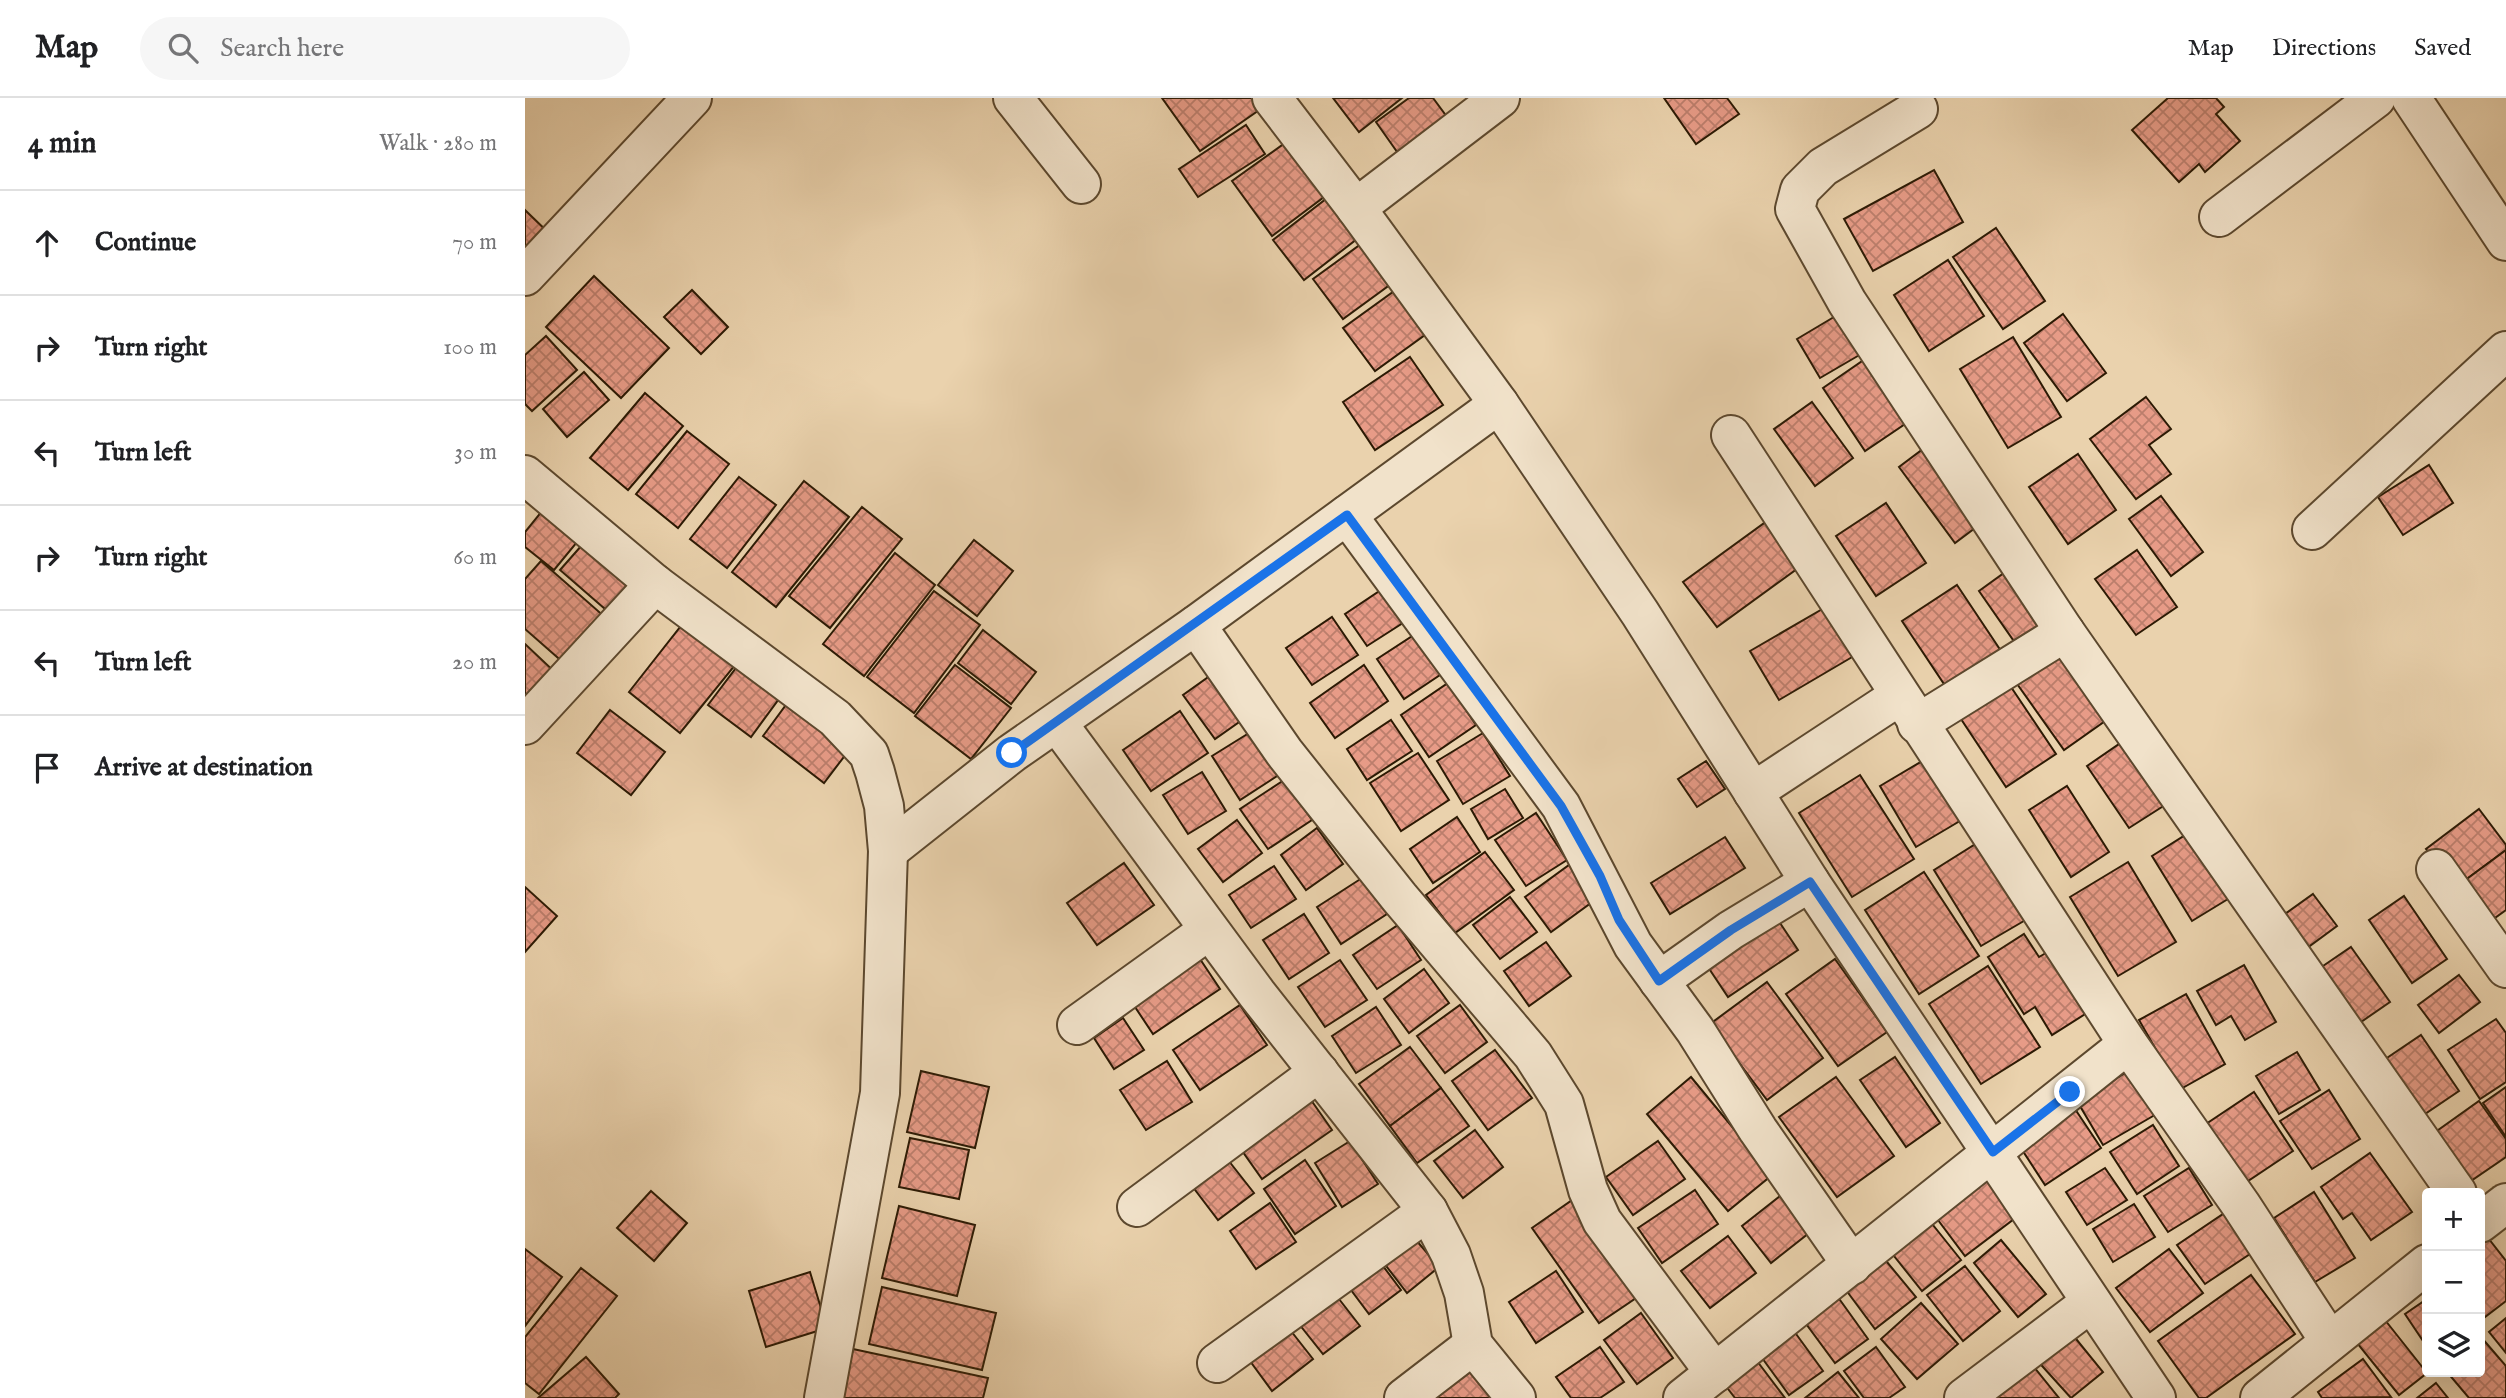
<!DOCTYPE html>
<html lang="en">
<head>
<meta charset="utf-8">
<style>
	:root { --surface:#fff; --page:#f6f6f6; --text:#202124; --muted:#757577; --line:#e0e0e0 }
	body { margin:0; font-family:"IM FELL English",serif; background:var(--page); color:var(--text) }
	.controls { position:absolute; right:21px; bottom:21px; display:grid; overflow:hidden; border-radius:7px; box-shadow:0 7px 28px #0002 }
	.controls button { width:63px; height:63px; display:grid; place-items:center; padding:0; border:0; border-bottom:2px solid var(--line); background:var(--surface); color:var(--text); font:35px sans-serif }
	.stop { position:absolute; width:21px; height:21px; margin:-16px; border:5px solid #1a73e8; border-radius:50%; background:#fff }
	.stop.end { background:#1a73e8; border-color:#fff; box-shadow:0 2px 7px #0008 }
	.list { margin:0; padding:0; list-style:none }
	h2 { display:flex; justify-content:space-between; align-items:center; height:91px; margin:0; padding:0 28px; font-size:30px }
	h2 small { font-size:23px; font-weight:400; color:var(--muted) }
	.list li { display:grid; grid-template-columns:46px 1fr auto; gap:21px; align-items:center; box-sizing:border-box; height:105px; padding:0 28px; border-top:2px solid var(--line) }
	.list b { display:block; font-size:26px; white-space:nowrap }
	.list em { font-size:23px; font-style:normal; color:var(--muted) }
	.icon { flex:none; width:38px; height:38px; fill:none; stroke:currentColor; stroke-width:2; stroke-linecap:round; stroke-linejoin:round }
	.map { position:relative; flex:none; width:1981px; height:1300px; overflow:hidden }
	header { display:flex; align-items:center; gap:42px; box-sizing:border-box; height:98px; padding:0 35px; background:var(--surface); border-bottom:2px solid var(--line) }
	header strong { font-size:33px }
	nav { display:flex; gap:38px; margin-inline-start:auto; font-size:24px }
	.search { width:490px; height:63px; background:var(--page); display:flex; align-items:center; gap:18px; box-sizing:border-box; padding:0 24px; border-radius:38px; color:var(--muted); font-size:26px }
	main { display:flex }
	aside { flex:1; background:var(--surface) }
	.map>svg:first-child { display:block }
	.building { fill:url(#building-cross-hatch); stroke:#2c1a04; stroke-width:2 }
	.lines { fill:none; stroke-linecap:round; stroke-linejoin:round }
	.minor-casing { stroke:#5c482e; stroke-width:42 }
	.minor { stroke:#f1e2ca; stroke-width:38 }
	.route { stroke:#1a73e8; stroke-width:9 }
</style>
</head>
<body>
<header>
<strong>Map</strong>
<div class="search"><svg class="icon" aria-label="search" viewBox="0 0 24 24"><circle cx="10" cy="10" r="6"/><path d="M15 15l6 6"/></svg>Search here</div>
<nav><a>Map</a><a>Directions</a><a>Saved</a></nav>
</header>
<main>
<aside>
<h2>4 min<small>Walk · 280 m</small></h2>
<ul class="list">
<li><svg class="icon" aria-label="ahead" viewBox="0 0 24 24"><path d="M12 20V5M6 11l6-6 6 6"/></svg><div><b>Continue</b></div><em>70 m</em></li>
<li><svg class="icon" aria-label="right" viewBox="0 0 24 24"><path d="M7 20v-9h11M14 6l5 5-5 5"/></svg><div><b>Turn right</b></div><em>100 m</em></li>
<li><svg class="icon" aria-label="left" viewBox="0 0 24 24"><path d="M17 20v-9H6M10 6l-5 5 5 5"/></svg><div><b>Turn left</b></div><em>30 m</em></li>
<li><svg class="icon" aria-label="right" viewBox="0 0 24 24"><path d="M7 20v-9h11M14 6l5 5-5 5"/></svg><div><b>Turn right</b></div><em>60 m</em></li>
<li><svg class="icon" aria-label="left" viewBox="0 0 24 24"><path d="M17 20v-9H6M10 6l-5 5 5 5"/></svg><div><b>Turn left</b></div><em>20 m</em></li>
<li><svg class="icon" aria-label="arrive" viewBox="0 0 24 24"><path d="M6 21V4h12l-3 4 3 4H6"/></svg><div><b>Arrive at destination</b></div></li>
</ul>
</aside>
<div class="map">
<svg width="1981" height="1300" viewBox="0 0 1981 1300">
	<defs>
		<pattern id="building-cross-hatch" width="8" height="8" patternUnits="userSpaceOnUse" patternTransform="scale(1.75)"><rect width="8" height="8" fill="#e79b87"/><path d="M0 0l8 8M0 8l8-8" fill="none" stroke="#bb7e6c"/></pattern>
	</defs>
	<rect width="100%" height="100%" fill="#ead2ad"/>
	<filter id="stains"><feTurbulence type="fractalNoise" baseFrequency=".00286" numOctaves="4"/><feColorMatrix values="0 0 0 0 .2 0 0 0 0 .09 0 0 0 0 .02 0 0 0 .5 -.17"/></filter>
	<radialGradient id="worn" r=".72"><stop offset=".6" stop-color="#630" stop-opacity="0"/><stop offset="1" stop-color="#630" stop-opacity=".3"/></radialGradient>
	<g class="building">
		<polygon points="637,0 735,0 740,8 675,53"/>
		<polygon points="808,0 877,0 834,34"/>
		<polygon points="884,0 908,0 925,23 882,68 851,24"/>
		<polygon points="1139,0 1202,0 1214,16 1171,46"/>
		<polygon points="1643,0 1691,0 1699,9 1691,16 1715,43 1680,74 1674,66 1654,84 1607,32"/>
		<polygon points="721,27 740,56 673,99 654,71"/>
		<polygon points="767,40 807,93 747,138 707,83"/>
		<polygon points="1409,72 1438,124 1348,173 1319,121"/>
		<polygon points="810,94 841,134 779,182 748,142"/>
		<polygon points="0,112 28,139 0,167"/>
		<polygon points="1471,130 1520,203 1478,231 1428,159"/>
		<polygon points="836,146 866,186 818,221 788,181"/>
		<polygon points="1423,162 1459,218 1404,253 1369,197"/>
		<polygon points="69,178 144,250 96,300 21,229"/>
		<polygon points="879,186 911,229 850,273 818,230"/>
		<polygon points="167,192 203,229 176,256 139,219"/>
		<polygon points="1319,213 1343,252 1295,280 1272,241"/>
		<polygon points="1538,216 1581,275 1542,303 1499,245"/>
		<polygon points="21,238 52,272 7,313 0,306 0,257"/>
		<polygon points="1488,239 1536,319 1483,350 1435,271"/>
		<polygon points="1346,257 1389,320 1340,353 1298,290"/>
		<polygon points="885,259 918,307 850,352 818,304"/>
		<polygon points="59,274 84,302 42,339 18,311"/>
		<polygon points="120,295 158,328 103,392 65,360"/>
		<polygon points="1621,299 1646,331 1624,347 1646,376 1611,401 1565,341"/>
		<polygon points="1287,304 1328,360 1290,388 1249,331"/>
		<polygon points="162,333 204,366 153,430 111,396"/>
		<polygon points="1406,345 1462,421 1430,445 1374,369"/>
		<polygon points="1553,356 1591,412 1543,446 1504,389"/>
		<polygon points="1904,367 1928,405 1878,437 1853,399"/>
		<polygon points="214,379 251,407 202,470 165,441"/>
		<polygon points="279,383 324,419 251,509 207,474"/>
		<polygon points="1636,398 1678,454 1646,478 1604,421"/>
		<polygon points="26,402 62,432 29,472 0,449 0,434"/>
		<polygon points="1361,405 1401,465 1351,498 1311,438"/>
		<polygon points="337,409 377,441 305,530 264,498"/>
		<polygon points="1242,423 1276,468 1192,529 1158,484"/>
		<polygon points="65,438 117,483 87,517 35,472"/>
		<polygon points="449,442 488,473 452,518 413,487"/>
		<polygon points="1612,452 1652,509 1611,537 1570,481"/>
		<polygon points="370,455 410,487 339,578 298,546"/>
		<polygon points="16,463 81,520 40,566 0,531 0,481"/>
		<polygon points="1490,467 1530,524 1493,549 1454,493"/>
		<polygon points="1432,487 1476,553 1421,589 1377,523"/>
		<polygon points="859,490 881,523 842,548 820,516"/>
		<polygon points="409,493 455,527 389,615 342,579"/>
		<polygon points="1306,506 1334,555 1254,602 1225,553"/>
		<polygon points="163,519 215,561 155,635 104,594"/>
		<polygon points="807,519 833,557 787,587 761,550"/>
		<polygon points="458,532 511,574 486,606 433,565"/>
		<polygon points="892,535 918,575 879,601 852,561"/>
		<polygon points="0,546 34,578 0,614"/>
		<polygon points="1534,552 1583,621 1539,652 1490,583"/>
		<polygon points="220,558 262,590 226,639 183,607"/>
		<polygon points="430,567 486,610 446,661 390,618"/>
		<polygon points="839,567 863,603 810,640 785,605"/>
		<polygon points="696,570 727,615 690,641 658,597"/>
		<polygon points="923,585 951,627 904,659 876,617"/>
		<polygon points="1484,586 1531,656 1481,689 1434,618"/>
		<polygon points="269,596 331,643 299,685 238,638"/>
		<polygon points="85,612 140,654 106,697 52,655"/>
		<polygon points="655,613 683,655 626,693 598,652"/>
		<polygon points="866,622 887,653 842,682 822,651"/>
		<polygon points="732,630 760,673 715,702 687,658"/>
		<polygon points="958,635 985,678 938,706 912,663"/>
		<polygon points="1597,644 1640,707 1604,730 1562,668"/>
		<polygon points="893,655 924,702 876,733 845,685"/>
		<polygon points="1404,659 1440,720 1391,749 1355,688"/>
		<polygon points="1181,663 1200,691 1172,709 1153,681"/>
		<polygon points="677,674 701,713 663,736 638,697"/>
		<polygon points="1335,677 1389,761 1327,799 1274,715"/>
		<polygon points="759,682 787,722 743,751 715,711"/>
		<polygon points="1542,688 1584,754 1546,779 1504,712"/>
		<polygon points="980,691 998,720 963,741 946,711"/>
		<polygon points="1954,711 1981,747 1981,752 1931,789 1901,751"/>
		<polygon points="1011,715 1042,762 1001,788 970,742"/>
		<polygon points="932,719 955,754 908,785 885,751"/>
		<polygon points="712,722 737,755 698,784 673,751"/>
		<polygon points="792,730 818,766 781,792 756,757"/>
		<polygon points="1662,736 1703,801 1667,823 1627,758"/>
		<polygon points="1200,739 1220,770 1145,816 1126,785"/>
		<polygon points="1457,742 1504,820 1456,848 1409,772"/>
		<polygon points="1981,752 1981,812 1960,827 1931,789"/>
		<polygon points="960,754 989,792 930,835 901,797"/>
		<polygon points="1603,764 1651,844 1593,878 1545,799"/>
		<polygon points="599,765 629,807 572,847 542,805"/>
		<polygon points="1044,767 1070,802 1026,834 1000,799"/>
		<polygon points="749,768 771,801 726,830 704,797"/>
		<polygon points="1399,774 1454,858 1394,896 1340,812"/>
		<polygon points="837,780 862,816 816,846 792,809"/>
		<polygon points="0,789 32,818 0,854"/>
		<polygon points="1788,796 1812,828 1782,850 1757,818"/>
		<polygon points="1879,798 1922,861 1887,885 1844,822"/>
		<polygon points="985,799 1012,834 975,861 948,827"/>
		<polygon points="779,816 804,855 764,881 738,842"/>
		<polygon points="1251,819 1273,852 1203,899 1181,866"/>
		<polygon points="873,827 896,862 852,891 828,857"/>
		<polygon points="1499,836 1514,859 1526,852 1565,913 1527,937 1510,909 1499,916 1463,859"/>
		<polygon points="1021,844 1046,878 1004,908 979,873"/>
		<polygon points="1826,849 1865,904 1823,933 1795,870"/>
		<polygon points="671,855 695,891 628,936 604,900"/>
		<polygon points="1310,861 1362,934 1313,968 1261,896"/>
		<polygon points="815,862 842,902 800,929 773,889"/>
		<polygon points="1719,867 1751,924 1720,942 1706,918 1691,927 1672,893"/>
		<polygon points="1463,868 1515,949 1456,986 1404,906"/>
		<polygon points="899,871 924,905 884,935 859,901"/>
		<polygon points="1934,877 1955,904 1914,935 1893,907"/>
		<polygon points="1242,884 1298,960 1242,1002 1185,926"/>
		<polygon points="1661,896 1700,966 1654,992 1614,922"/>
		<polygon points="715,907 742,947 675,992 648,952"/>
		<polygon points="935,907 962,944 920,975 892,938"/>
		<polygon points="851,909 876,947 831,975 807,938"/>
		<polygon points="598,920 619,952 589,971 569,940"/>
		<polygon points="1971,921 1981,935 1981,984 1955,1001 1923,952"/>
		<polygon points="1896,937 1934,993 1891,1022 1853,966"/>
		<polygon points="885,949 916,990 865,1028 834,986"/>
		<polygon points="970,952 1007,1000 963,1032 927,983"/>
		<polygon points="1772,954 1795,992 1754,1016 1731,978"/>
		<polygon points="1370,959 1415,1025 1381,1049 1335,982"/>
		<polygon points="642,963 667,1004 621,1032 595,992"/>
		<polygon points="1609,970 1635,1014 1578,1047 1552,1003"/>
		<polygon points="396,973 464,989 450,1050 382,1034"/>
		<polygon points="1166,979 1247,1077 1203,1113 1122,1016"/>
		<polygon points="1311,979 1369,1058 1312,1099 1254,1019"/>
		<polygon points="1981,989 1981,1039 1958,1005"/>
		<polygon points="916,990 944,1028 892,1065 865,1028"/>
		<polygon points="779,992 807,1032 737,1081 708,1040"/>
		<polygon points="1804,992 1835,1041 1787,1071 1755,1023"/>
		<polygon points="1729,994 1768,1053 1711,1091 1672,1032"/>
		<polygon points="1954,1003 1981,1041 1981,1059 1937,1089 1902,1040"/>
		<polygon points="1546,1005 1576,1050 1520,1087 1490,1041"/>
		<polygon points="1628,1027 1654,1068 1612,1096 1585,1054"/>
		<polygon points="950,1032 978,1069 938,1100 909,1063"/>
		<polygon points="385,1040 444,1052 434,1101 374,1089"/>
		<polygon points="825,1043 853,1086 817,1109 790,1065"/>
		<polygon points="1133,1043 1160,1081 1108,1117 1081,1079"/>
		<polygon points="696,1053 729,1095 693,1122 661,1080"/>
		<polygon points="1845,1055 1887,1114 1846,1142 1827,1115 1818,1121 1796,1089"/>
		<polygon points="780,1062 811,1108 770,1136 739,1091"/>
		<polygon points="1457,1070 1493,1118 1440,1158 1404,1110"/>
		<polygon points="1580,1070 1602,1102 1562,1127 1541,1094"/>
		<polygon points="1664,1070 1687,1107 1643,1134 1619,1098"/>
		<polygon points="1170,1092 1193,1126 1137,1165 1113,1130"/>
		<polygon points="126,1093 162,1125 129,1163 92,1130"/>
		<polygon points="1789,1094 1830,1160 1790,1184 1749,1120"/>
		<polygon points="1053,1098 1120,1194 1074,1225 1007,1130"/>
		<polygon points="1255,1098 1284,1135 1246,1165 1217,1128"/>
		<polygon points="745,1105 771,1144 731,1171 705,1133"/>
		<polygon points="1609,1106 1630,1139 1588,1164 1568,1131"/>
		<polygon points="374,1108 450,1127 432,1198 357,1180"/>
		<polygon points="1701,1114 1728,1154 1680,1186 1652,1147"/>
		<polygon points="1404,1122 1436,1162 1397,1193 1365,1153"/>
		<polygon points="886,1136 914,1169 882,1195 855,1160"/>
		<polygon points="1960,1136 1981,1163 1981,1203 1960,1219 1955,1212 1955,1140"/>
		<polygon points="1203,1138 1231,1175 1185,1210 1156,1173"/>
		<polygon points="1476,1142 1521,1196 1493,1219 1449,1165"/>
		<polygon points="0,1151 37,1179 0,1228"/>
		<polygon points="1644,1151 1678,1195 1625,1234 1591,1190"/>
		<polygon points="1357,1158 1391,1199 1350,1231 1318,1188"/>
		<polygon points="852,1160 876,1192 844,1216 820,1184"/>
		<polygon points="1440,1168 1475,1213 1438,1243 1402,1197"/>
		<polygon points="56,1170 92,1198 14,1296 0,1285 0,1239"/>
		<polygon points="1031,1173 1058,1214 1011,1245 984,1204"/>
		<polygon points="285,1174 302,1230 241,1249 224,1193"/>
		<polygon points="1726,1177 1770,1236 1681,1300 1674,1300 1633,1243"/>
		<polygon points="357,1189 471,1215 457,1272 344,1246"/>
		<polygon points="807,1192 835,1228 798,1256 770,1221"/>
		<polygon points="1310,1195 1343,1241 1310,1265 1276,1219"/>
		<polygon points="1902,1201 1902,1249 1880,1216"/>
		<polygon points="1396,1205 1433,1246 1392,1281 1356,1241"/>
		<polygon points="1116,1215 1148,1260 1112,1286 1079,1242"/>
		<polygon points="1981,1220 1981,1255 1964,1234"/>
		<polygon points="1860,1222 1902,1275 1874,1297 1832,1245"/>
		<polygon points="1266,1229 1298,1273 1264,1297 1232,1253"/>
		<polygon points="1543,1231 1578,1274 1546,1300 1509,1259"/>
		<polygon points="766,1233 788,1261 747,1293 725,1263"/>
		<polygon points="1956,1239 1981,1268 1981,1300 1944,1300 1922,1274 1955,1274"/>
		<polygon points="1075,1249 1099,1284 1075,1300 1046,1300 1031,1279"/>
		<polygon points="1351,1249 1380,1289 1364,1300 1339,1300 1319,1273"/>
		<polygon points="328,1251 463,1280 458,1300 317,1300"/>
		<polygon points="61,1259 94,1296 90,1300 13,1300"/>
		<polygon points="1229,1259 1260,1300 1210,1300 1197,1283"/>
		<polygon points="1838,1261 1866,1299 1797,1300 1793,1294"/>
		<polygon points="937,1263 966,1300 909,1300"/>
		<polygon points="1505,1264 1534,1300 1469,1300"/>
		<polygon points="1313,1274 1334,1300 1280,1300"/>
		<polygon points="1911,1285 1923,1300 1892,1300"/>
	</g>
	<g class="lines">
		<defs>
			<g id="minor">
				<polyline points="488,0 556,86"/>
				<polyline points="747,0 831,110 975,0"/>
				<polyline points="1886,0 1981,143"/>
				<polyline points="1393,11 1298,69 1275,92 1270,111 1322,204 1540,534 1932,1095"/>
				<polyline points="831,110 974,306 1115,515 1285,784 1631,1300"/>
				<polyline points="1694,119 1851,0"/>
				<polyline points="0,178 167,0"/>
				<polyline points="1206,337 1603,946 1716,1107 1804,1242"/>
				<polyline points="0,377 130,486 310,620 344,656 350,674 359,708 363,753 355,995 299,1300"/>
				<polyline points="822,417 1036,708 1108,847 1170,932 1233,1032 1327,1167"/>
				<polyline points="1787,432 1981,253"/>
				<polyline points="671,527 759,654 874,799 1008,957 1039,1006 1063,1092 1077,1123 1190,1275"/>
				<polyline points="533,626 732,896 903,1113 926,1157 939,1195 948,1247 991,1300"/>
				<polyline points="1392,626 1540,534"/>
				<polyline points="0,627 130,486"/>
				<polyline points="1228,694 1374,598"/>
				<polyline points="363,753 487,655 671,527 974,306"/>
				<polyline points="1911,771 1981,870"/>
				<polyline points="1134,883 1206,832 1285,784"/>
				<polyline points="552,927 684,832"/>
				<polyline points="612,1109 794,974"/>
				<polyline points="1955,1125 1981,1105"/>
				<polyline points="692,1265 903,1113"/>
				<polyline points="879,1300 948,1247"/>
				<polyline points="1158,1300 1603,946"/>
				<polyline points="1439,1300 1565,1205"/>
				<polyline points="1735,1300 1902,1166"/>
			</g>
		</defs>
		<use href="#minor" class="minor-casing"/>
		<use href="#minor" class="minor"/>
	</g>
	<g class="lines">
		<polyline class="route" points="487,655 822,417 1036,708 1075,778 1094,822 1134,883 1206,832 1285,784 1468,1054 1545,994"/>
	</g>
	<rect width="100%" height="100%" filter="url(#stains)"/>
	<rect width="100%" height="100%" fill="url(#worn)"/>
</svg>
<div class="controls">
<button>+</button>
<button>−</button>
<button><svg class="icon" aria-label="layers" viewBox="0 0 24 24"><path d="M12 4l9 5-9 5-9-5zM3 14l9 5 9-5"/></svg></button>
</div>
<div class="stop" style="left:487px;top:655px"></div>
<div class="stop end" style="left:1545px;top:994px"></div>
</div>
</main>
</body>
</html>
